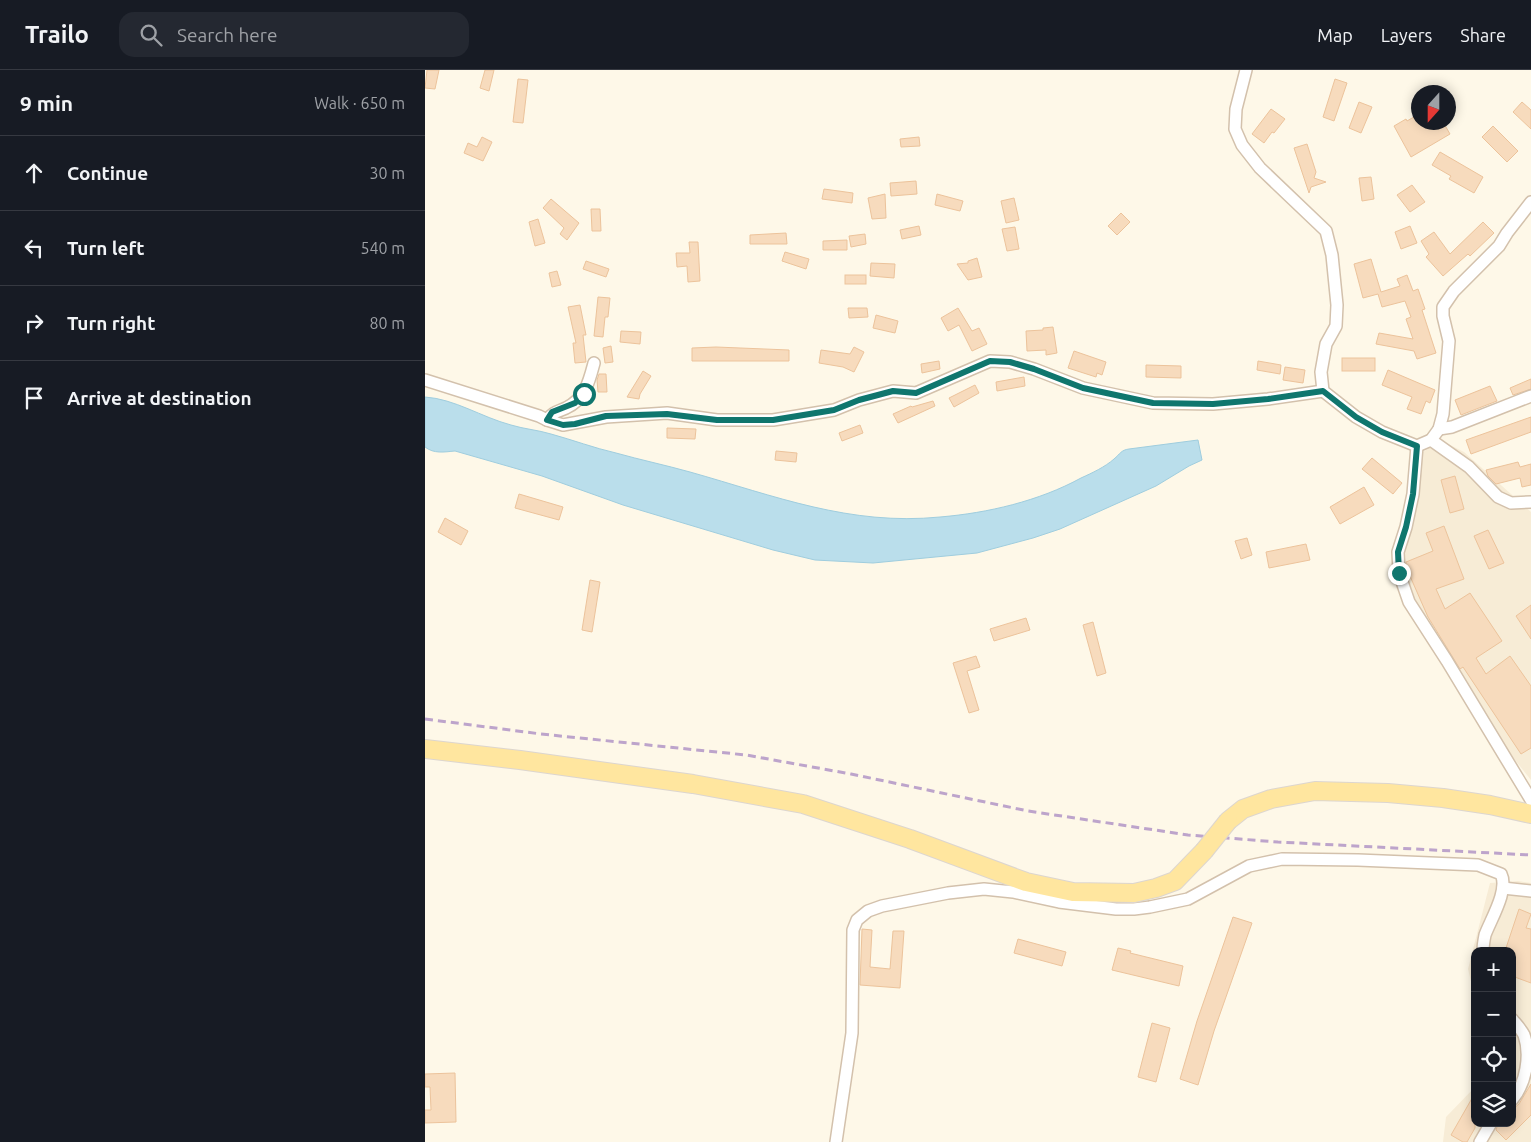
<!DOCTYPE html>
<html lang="en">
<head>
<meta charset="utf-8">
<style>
	:root { --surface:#171b24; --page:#242831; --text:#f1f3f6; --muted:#9ea1a6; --line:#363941 }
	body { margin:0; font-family:Ubuntu,sans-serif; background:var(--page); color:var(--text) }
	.controls { position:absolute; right:15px; bottom:15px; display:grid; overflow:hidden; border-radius:10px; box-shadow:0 2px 12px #0003 }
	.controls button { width:45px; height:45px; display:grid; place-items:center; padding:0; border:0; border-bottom:1px solid var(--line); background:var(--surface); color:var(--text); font:25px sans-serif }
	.compass { position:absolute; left:986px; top:15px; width:45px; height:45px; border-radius:50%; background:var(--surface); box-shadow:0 2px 12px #0003; rotate:201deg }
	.stop { position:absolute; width:15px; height:15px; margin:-11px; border:4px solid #0f766e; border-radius:50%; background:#fff }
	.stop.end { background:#0f766e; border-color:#fff; box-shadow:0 1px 5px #0008 }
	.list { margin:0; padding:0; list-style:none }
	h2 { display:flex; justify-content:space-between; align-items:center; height:65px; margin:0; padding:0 20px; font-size:21px }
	h2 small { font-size:16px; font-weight:400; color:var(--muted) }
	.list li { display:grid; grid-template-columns:32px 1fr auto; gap:15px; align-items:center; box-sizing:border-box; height:75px; padding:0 20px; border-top:1px solid var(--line) }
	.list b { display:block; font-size:19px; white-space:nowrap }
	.list em { font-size:16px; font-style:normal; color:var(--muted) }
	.icon { flex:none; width:28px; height:28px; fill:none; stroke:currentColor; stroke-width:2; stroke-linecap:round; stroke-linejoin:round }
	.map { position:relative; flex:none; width:1106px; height:1072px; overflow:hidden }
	header { display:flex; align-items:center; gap:30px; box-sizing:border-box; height:70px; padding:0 25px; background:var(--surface); border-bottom:1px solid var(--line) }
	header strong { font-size:24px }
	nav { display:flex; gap:28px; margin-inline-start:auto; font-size:18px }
	.search { width:350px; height:45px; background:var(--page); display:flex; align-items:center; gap:12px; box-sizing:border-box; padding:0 18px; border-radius:15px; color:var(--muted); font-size:19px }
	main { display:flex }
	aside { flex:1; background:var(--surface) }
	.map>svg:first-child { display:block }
	.residential { fill:#f7ecd6 }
	.water { fill:#badeeb; stroke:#9fcdde }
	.building { fill:#f7dbbd; stroke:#ecc39b }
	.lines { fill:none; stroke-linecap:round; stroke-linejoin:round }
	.street-casing { stroke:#d3c1ac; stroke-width:14 }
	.primary-casing { stroke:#ddd6cf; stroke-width:20 }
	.street { stroke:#fff; stroke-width:11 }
	.primary { stroke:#ffe69f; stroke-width:18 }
	.rail { stroke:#bda4cb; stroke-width:3; stroke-dasharray:8 5; stroke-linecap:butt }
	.primary-bridge-casing { stroke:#ddd6cf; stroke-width:20; stroke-linecap:butt }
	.primary-bridge { stroke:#ffe69f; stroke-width:18 }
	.route { stroke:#0f766e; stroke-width:6 }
</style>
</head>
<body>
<header>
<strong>Trailo</strong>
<div class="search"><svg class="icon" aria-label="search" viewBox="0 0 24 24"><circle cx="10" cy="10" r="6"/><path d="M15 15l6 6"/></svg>Search here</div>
<nav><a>Map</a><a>Layers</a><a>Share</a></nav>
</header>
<main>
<aside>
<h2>9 min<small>Walk · 650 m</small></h2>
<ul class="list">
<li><svg class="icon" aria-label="ahead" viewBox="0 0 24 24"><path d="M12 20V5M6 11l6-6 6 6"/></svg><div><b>Continue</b></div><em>30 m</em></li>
<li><svg class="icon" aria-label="left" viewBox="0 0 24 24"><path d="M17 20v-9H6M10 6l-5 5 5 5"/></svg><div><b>Turn left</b></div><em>540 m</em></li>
<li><svg class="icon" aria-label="right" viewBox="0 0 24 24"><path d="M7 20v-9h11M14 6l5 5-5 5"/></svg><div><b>Turn right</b></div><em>80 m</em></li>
<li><svg class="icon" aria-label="arrive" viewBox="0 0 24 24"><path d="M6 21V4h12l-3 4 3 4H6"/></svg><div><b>Arrive at destination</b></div></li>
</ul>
</aside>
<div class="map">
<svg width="1106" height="1072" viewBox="0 0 1106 1072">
	<rect width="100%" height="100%" fill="#fef8e8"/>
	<g class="residential">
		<polygon points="1017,371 1039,382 1106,442 1106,710 1086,685 998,555 973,497 996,383"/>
		<polygon points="1093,811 1106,813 1106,1072 1018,1072 1021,1047 1050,1017 1050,1053 1087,1053 1087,881 1050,881 1050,928 1043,899 1065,813"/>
	</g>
	<path class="water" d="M 0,327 C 30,329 56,347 86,355 C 99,359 113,360 126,364 C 148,370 169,378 191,383 C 216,390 240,395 265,402 C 350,426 425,456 515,447 C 563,443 614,431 656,408 C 667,403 680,397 689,389 C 695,384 696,380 704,379 L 773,370 L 777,390 L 764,396 L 731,416 L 635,459 L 608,468 L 552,483 L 448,493 L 390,490 L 348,480 L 198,435 L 117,406 L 30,381 C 19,382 9,384 0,377 Z"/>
	<g class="building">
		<polygon points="2,0 14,0 10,19 0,18"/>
		<polygon points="60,0 69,0 64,21 55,18"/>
		<polygon points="93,9 103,10 98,53 88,52"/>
		<polygon points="910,9 922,13 909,51 898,47"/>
		<polygon points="934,32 947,37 936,63 924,58"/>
		<polygon points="1097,32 1106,40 1106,59 1088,42"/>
		<polygon points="846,39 860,49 849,63 847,62 839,73 827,64"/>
		<polygon points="994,44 994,52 1018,52 1025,64 986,87 969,56 981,49 982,51"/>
		<polygon points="1068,56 1093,81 1082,92 1057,67"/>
		<polygon points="57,67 67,72 58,91 39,83 43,73 52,77"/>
		<polygon points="494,67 495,76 476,77 475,69"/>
		<polygon points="882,74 891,102 889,108 901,112 886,117 884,123 869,78"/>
		<polygon points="1015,82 1058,107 1049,123 1024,109 1026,106 1007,95"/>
		<polygon points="946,107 949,129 937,131 934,108"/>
		<polygon points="491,111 492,124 466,126 465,113"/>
		<polygon points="987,115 1000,132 985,142 972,125"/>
		<polygon points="399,119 428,123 427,133 397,129"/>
		<polygon points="460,124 461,148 447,149 443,128"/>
		<polygon points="512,124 538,131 535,141 510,135"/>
		<polygon points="589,128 594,150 581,153 576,131"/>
		<polygon points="126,129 154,153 142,170 135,164 139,158 118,138"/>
		<polygon points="166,139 175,139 176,161 167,161"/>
		<polygon points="696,143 705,152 692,165 683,156"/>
		<polygon points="113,149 120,173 110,176 104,152"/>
		<polygon points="1058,152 1069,163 1045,186 1043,184 1018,206 1001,187 1004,184 996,171 1009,162 1025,184"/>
		<polygon points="494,156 496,165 477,169 475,160"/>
		<polygon points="985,156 992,173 976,179 970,162"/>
		<polygon points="590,157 594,179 582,181 577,159"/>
		<polygon points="361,163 362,174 325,174 325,165"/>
		<polygon points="440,164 441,174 426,177 424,166"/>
		<polygon points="422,170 422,180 398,180 398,171"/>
		<polygon points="264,172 273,172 275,211 263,212 262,196 252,197 251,183 265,183"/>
		<polygon points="360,182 384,189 381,199 357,191"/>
		<polygon points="552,188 557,207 543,210 532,194 543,193 543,191"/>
		<polygon points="946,189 956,222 975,216 972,209 982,205 988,221 993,219 1000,239 997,240 1011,283 992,289 989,281 951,274 954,263 988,269 981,249 986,247 980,231 957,237 953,224 938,228 929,194"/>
		<polygon points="161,191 184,199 181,207 158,199"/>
		<polygon points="446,193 470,194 469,208 445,206"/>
		<polygon points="132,201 136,215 127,217 124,203"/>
		<rect x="420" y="205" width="21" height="9"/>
		<polygon points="173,227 185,228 183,247 180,247 178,267 169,266"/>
		<polygon points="155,235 161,265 158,265 161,292 150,293 148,273 151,273 143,237"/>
		<polygon points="423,238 442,238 443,247 424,248"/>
		<polygon points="533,238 547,261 554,258 562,274 547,281 534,255 523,261 516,248"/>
		<polygon points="451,245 473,251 470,263 448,258"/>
		<polygon points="628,257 632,283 621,285 621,280 602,281 601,261 618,260 618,258"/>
		<polygon points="196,261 216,262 215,274 195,272"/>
		<polygon points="186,276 188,292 180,293 178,278"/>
		<polygon points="291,277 364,280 364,291 267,291 267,278"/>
		<polygon points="429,277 439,282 429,302 418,297 394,293 396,280 425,284"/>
		<polygon points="649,281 681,292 677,305 672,303 671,307 643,298"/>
		<rect x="917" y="288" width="33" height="13"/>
		<polygon points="514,291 515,299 497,303 496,294"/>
		<polygon points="833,291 856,295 855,304 832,300"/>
		<polygon points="721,295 756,296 756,308 721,307"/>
		<polygon points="860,297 880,300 878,313 858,310"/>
		<polygon points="963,300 1010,320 1005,333 1001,331 996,344 982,339 987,327 957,315"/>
		<polygon points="218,301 226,306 215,324 214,329 202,327"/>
		<polygon points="174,304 181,304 182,322 173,322 172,310"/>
		<polygon points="599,307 600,316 572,321 571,312"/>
		<polygon points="1106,309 1106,319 1088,325 1085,318"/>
		<polygon points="550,315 554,323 529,337 524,328"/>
		<polygon points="1065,316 1072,331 1036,345 1030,330"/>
		<polygon points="508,331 510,336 473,353 468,344 486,336 487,337"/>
		<polygon points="1106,347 1106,362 1046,384 1041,370"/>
		<polygon points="435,355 438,363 417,371 414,363"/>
		<polygon points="242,358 271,359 270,369 242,368"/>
		<polygon points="351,381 372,383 371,392 350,390"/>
		<polygon points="947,388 977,413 968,424 937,399"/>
		<polygon points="1093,392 1095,397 1106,394 1106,415 1097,417 1095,408 1071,414 1063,406 1061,400"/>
		<polygon points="1030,406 1039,439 1025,443 1016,410"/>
		<polygon points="939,417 949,435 915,454 905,437"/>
		<polygon points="94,424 138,437 134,450 90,438"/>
		<polygon points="20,448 43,461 36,475 13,462"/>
		<polygon points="1019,456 1039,509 1011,519 1020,539 1045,523 1077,571 1051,588 1061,604 1085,586 1106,616 1106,678 1096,684 1038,597 1035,599 1003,547 981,497 981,492 1008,481 1001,463"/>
		<polygon points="1063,460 1079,493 1064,499 1049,466"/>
		<polygon points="822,468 827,485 816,489 810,471"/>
		<polygon points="881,474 885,490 844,498 841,482"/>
		<polygon points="165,510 175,512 167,562 157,560"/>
		<polygon points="1106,535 1106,569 1091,546"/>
		<polygon points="601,548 605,560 569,571 565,559"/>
		<polygon points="668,552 681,603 672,606 658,555"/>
		<polygon points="551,586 555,597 542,601 554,640 544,643 528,593"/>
		<polygon points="1094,839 1106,844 1101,858 1106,859 1106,913 1087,906 1087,881 1080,881"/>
		<polygon points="808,847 827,853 789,961 773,1015 755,1009 772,951"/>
		<polygon points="437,859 447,860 445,897 465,899 468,861 479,861 475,918 435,915"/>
		<polygon points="593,869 641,882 637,896 589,883"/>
		<polygon points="693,878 706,881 705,883 758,896 754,916 687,900"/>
		<polygon points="727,953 745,958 731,1012 713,1007"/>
		<polygon points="30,1003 31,1052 0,1053 0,1040 6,1040 5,1017 0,1017 0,1004"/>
		<polygon points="1106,1014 1106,1045 1081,1070 1071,1060 1073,1054 1087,1053 1087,1040 1094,1034"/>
		<polygon points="1050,1023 1050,1058 1042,1072 1038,1072 1026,1065"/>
	</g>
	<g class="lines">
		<defs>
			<g id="street">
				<polyline points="821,0 811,39 810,59 817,75 835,98 901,161 907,185 912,235 911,256 901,274 896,302 898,321 931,347 957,362 992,376 1006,370 1014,359 1018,344 1024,271 1018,246 1018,237 1029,221 1074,176 1082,163 1106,132"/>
				<path d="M 169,293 C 164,312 160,329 141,338 C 132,342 128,342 122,350 L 138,355 L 181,347 L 242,343 L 292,350 L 348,350 L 409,340 L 434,330 L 468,321 L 491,323 L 565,291 L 585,292 L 609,299 L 658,318 L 728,333 L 788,334 L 843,329 L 898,321"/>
				<polyline points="0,310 114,346 122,350"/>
				<polyline points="1014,359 1027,357 1106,326"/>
				<polyline points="1006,370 1044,397 1073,427 1086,433 1106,432"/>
				<polyline points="992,376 988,424 981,457 973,482 974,503 984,532 1022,591 1106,730"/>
				<polyline points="1078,818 1106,821"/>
				<path d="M 1087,949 C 1091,954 1096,959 1099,965 C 1106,985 1101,1014 1087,1030"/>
				<path d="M 411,1072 L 427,963 L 428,860 L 432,850 L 443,841 L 457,836 L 523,823 L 559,819 L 588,822 L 634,832 L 691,839 L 709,839 L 725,837 L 763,829 L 824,796 L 857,789 L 933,790 L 1053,795 L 1076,804 C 1084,820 1066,849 1060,865 C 1059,870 1058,875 1058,881"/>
				<polyline points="1055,1072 1066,1053"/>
			</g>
			<g id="primary">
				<polyline points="0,679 95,690 268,714 378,734 485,769 601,812 648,822 709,823 731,818 750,811 779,781"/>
				<polyline points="803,751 818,739 846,729 890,721 963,723 1018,728 1065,735 1106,744"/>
			</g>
		</defs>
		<use href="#street" class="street-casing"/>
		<use href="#primary" class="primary-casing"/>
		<use href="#street" class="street"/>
		<use href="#primary" class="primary"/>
		<polyline class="rail" points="0,649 116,664 321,685 426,704 603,741 763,765 853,772 1106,785"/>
		<defs>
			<polyline id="primary-bridge" points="779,781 803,751"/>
		</defs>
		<use href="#primary-bridge" class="primary-bridge-casing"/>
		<use href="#primary-bridge" class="primary-bridge"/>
	</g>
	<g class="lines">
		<polyline class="route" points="159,324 150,333 127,342 122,350 138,355 150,354 181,346 242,344 292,350 348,350 409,340 434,330 468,321 491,323 565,291 585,292 609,299 658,318 728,333 788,334 843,329 898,321 931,347 957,362 992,376 988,424 981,457 973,482 974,503"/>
	</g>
</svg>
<div class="controls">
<button>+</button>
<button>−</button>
<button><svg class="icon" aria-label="locate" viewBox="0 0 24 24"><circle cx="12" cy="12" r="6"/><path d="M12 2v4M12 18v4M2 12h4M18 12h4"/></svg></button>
<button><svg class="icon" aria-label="layers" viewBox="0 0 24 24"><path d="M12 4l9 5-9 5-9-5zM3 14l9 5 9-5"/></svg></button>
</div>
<svg class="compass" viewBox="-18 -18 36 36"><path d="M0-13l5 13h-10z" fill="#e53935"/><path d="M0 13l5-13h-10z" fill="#9ea1a6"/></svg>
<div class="stop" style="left:159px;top:324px"></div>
<div class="stop end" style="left:974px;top:503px"></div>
</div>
</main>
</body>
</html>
